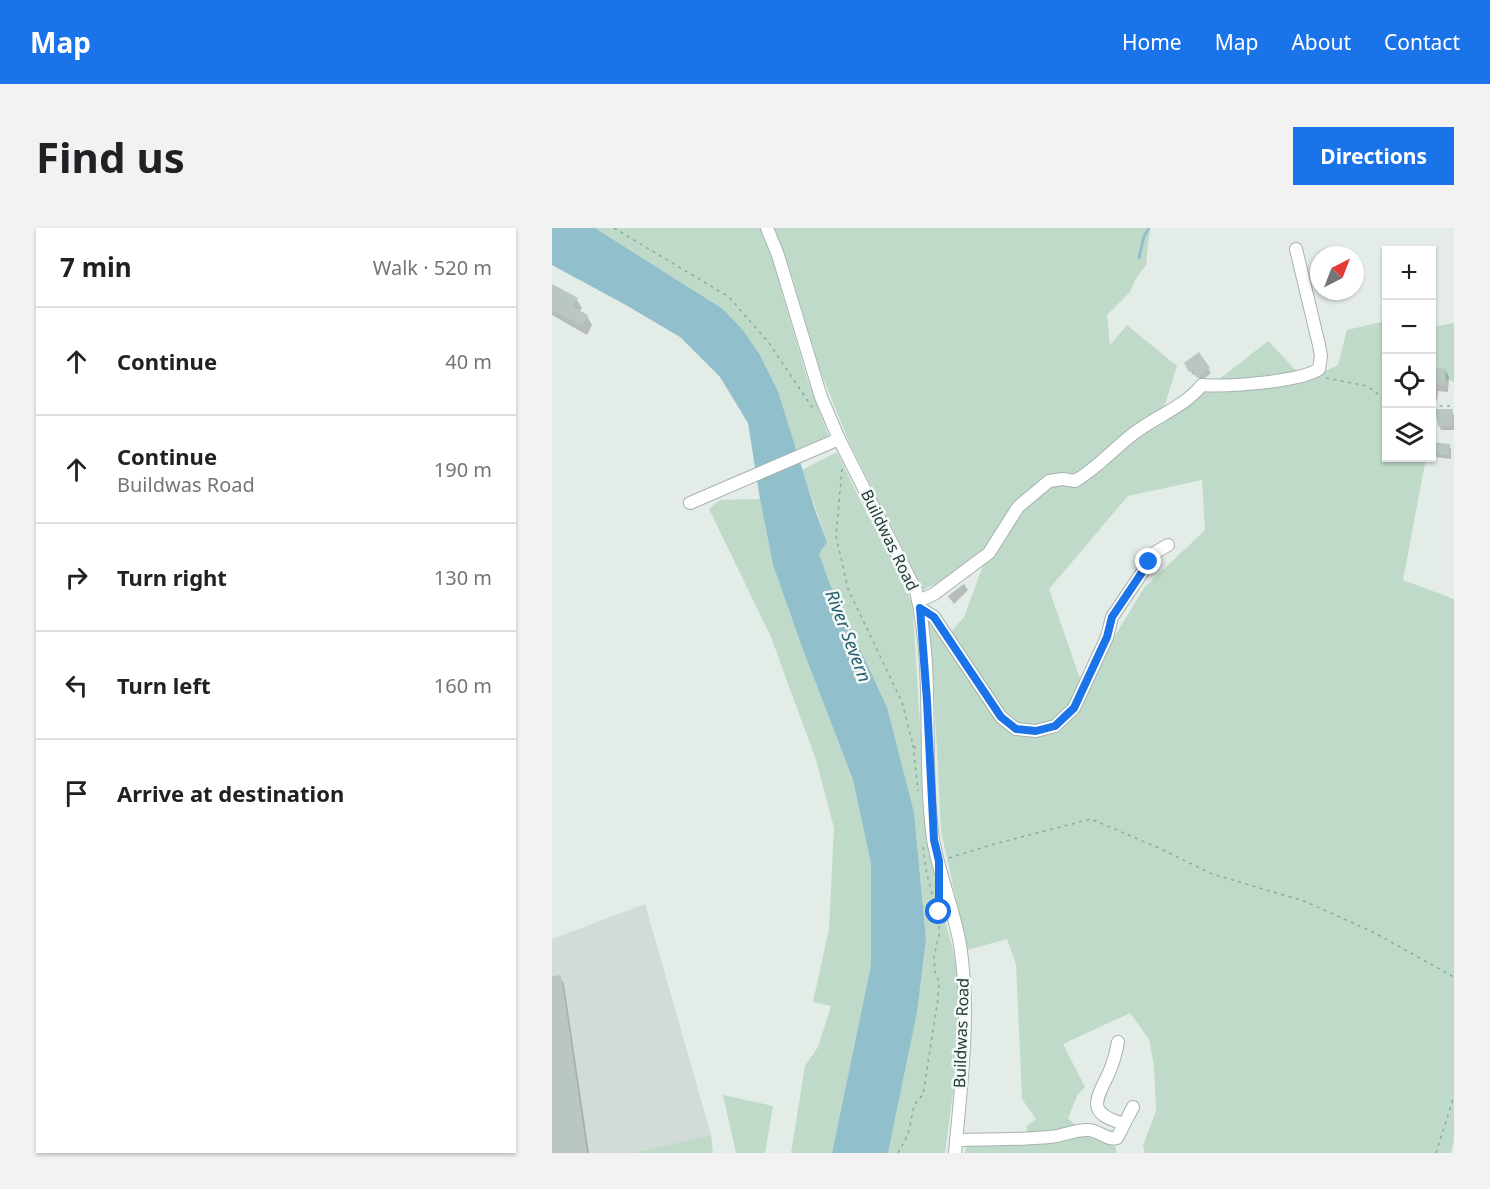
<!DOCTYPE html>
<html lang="en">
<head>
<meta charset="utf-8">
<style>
	:root { --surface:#fff; --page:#f2f2f2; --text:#202124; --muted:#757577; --line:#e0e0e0; --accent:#1a73e8 }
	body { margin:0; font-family:"Noto Sans",sans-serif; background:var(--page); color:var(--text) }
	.controls { position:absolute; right:18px; top:18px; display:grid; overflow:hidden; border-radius:0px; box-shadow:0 2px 4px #0004 }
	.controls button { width:54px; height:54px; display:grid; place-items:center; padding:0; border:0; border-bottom:2px solid var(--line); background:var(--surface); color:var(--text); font:30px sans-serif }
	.compass { position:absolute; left:758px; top:18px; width:54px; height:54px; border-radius:50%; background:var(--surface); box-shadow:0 2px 4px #0004; rotate:42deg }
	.stop { position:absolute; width:18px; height:18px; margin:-14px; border:4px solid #1a73e8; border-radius:50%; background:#fff }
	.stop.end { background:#1a73e8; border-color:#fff; box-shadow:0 2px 6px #0008 }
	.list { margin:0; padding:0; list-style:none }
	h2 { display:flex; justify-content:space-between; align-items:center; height:78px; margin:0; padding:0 24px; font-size:26px }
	h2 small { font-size:20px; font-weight:400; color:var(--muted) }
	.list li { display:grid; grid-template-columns:39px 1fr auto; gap:18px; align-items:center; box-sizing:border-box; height:108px; padding:0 24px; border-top:2px solid var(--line) }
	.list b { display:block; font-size:22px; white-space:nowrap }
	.list p { margin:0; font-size:20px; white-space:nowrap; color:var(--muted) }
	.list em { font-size:20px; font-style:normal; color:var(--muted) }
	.icon { flex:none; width:33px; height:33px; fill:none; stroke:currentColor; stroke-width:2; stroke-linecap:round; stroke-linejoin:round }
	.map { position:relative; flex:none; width:902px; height:925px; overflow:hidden; border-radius:0px }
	header { display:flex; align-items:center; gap:36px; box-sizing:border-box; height:84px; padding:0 30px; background:var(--accent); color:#fff }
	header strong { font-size:28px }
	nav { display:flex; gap:33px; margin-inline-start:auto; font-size:21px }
	.intro { display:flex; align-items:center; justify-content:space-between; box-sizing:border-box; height:144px; padding:0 36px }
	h1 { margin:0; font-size:42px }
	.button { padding:15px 27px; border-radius:0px; background:var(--accent); color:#fff; font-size:21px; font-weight:700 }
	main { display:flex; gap:36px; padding:0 36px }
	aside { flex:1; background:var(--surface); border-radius:0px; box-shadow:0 2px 4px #0004 }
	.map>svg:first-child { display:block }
	.built { fill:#d2dbd8 }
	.green { fill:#bfdac8; fill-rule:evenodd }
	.water { fill:#91bfcb }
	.shadow { fill:#0003 }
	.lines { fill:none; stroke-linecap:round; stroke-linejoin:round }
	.stream { stroke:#91bfcb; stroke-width:3 }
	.building { fill:#b9c6c2 }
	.minor-casing { stroke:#a7b3af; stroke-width:14 }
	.path { stroke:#87aca2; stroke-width:1.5; stroke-dasharray:3 4.5; stroke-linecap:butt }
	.minor { stroke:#fff; stroke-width:12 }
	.route { stroke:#1a73e8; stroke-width:8 }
	.labels { text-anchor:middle; stroke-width:5; stroke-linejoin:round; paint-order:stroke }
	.street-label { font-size:16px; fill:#253b36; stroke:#f4f8f6 }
	.water-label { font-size:18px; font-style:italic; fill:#256071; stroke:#f4f8f6 }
</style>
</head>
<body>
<header>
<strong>Map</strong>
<nav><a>Home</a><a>Map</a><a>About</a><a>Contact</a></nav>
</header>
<div class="intro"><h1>Find us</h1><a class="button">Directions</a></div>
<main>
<aside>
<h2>7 min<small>Walk · 520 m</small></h2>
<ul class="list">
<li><svg class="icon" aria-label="ahead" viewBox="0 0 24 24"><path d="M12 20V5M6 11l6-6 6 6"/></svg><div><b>Continue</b></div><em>40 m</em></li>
<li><svg class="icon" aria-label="ahead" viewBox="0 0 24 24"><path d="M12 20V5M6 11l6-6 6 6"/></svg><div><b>Continue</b><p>Buildwas Road</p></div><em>190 m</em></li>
<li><svg class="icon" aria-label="right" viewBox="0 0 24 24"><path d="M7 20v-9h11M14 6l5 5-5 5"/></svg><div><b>Turn right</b></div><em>130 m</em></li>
<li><svg class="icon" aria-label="left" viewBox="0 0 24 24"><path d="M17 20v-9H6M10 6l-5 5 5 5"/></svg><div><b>Turn left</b></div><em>160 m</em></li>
<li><svg class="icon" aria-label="arrive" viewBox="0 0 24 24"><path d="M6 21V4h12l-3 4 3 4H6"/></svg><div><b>Arrive at destination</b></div></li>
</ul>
</aside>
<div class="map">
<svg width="902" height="925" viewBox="0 0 902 925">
	<rect width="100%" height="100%" fill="#e4ece8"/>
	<polygon class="built" points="93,676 159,907 80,925 0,925 0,711"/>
	<g class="green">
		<polygon points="43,0 208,0 216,17 255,150 277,209 245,225 226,163 208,127 191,102 171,81"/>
		<path d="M 221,0 L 598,0 L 594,37 L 583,52 L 578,64 L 555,87 L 558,117 L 575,97 L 625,138 L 609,189 L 674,146 L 716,113 L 753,152 L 786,137 L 795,102 L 834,93 L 834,230 L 874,230 L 851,352 L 902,371 L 902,913 L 899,925 L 593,925 L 591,918 L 604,883 L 602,838 L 597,811 L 578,785 L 511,816 L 533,859 L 525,868 L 516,890 L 534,908 L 563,918 L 565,925 L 413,925 L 414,917 L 475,905 L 475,898 L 484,891 L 470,871 L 464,736 L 455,711 L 415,722 L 389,603 L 382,462 L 375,390 L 398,405 L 412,389 L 436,324 L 409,343 L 371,362 L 297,214 L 269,145 L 238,42 ZM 650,252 L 653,302 L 592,360 L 534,455 L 527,448 L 497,361 L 576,268 Z"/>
		<polygon points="902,95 902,154 893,151 894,142 880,140 880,99"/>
		<polygon points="285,224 315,286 348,342 355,358 361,384 373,575 383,654 401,722 407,756 402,856 393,925 336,925 365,785 374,711 362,584 335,479 278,356 267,326 275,313 250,242"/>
		<polygon points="208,271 221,337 250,419 301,552 319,636 319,737 280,925 239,925 253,838 266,819 279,778 261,774 277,701 282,600 264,532 219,409 157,281 168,272"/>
		<polygon points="171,867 221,878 213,925 184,925"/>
		<polygon points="159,907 161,925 80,925"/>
	</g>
	<polygon class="water" points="0,0 43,0 171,81 191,102 208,127 226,163 262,279 275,314 267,326 278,356 335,479 362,584 374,711 365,785 336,925 280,925 319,737 319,636 301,552 250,419 221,337 208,271 196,195 168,149 128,109 72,76 0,37"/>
	<g class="shadow">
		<polygon points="0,58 24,71 30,80 28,83 35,88 40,97 35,107 0,87"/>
		<polygon points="646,126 659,145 649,153 644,146 641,147 634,136"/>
		<polygon points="880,141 894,143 897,149 896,164 886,163 885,172 880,172"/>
		<polygon points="900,183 902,187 902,202 889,202 887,197"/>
		<polygon points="897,217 899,221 899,231 883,229 880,225"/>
		<polygon points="412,356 416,362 402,376 396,368"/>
		<polygon points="8,749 12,756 37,925 1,925 0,750"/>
	</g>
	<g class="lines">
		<polyline class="stream" points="587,30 592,8 597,0"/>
	</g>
	<g class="building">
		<polygon points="0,56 26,70 21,79 36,87 30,98 0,82"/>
		<polygon points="647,124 658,140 645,150 640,142 637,144 632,135"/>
		<polygon points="879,140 894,141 893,158 879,156"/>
		<polygon points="883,181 901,181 900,198 886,198"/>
		<polygon points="879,214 898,216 897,227 879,226"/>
		<polygon points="9,747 15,787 35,925 0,925 0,748"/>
	</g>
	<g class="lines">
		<defs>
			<g id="minor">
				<path d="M 215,0 L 226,27 L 269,169 L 287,211 L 364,363 C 383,444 370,529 381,611 C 387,647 402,681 408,717 C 419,786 409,856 403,925"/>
				<polyline points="138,275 287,211"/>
				<path d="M 367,373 L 382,366 L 437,325 L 466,279 L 497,253 L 511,251 L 523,253 C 547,239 560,222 581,206 C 604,188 631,180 650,157 C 674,159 748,154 767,141 L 769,128 L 767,117 L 744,21"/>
				<polyline points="368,380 382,389 449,489 464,501 484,503 503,498 522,480 555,409 560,389 604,324 616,317"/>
				<path d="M 566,814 C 564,825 561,836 556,847 C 542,875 536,885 572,896"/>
				<path d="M 404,912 C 435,911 467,912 498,909 C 510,908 522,902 535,902 C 546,901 554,913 565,910 L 581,879"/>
			</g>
		</defs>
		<use href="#minor" class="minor-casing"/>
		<g class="path">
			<polyline points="62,0 177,69 217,115 262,182"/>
			<polyline points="774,150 815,158 834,172"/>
			<polyline points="880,178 902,178"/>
			<polyline points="290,241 284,308 296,361 350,474 360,513 365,523"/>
			<polyline points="361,517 366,563"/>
			<path d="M 371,619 C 373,641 378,662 386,684"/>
			<polyline points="397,630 442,616 539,591 607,620 660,646 752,673 821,704 902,749"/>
			<path d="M 346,925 C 351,916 356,908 358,898 C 361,884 360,876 371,867 L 386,770 L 387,754 L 383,744 L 382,729 L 387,707 L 387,676"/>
			<polyline points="884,925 902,868"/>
		</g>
		<use href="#minor" class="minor"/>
	</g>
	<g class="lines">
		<polyline class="route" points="387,684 387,633 382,612 375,473 368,380 382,389 449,489 464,501 484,503 503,498 522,480 555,409 560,389 597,334"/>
	</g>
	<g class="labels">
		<g class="street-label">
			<text transform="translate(338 312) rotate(64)" y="6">Buildwas Road</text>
			<text transform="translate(409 805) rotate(-88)" y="6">Buildwas Road</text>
		</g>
		<g class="water-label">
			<text transform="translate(296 408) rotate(69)" y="6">River Severn</text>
		</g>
	</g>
</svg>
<div class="controls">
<button>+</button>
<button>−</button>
<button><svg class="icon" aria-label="locate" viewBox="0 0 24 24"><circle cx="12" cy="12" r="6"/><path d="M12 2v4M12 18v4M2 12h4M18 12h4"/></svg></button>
<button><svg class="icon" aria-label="layers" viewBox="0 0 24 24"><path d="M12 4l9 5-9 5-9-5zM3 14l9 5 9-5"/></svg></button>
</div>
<svg class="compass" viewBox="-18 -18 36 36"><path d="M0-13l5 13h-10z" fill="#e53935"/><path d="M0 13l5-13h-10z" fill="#757577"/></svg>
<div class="stop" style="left:387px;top:684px"></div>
<div class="stop end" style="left:597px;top:334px"></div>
</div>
</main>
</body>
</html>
